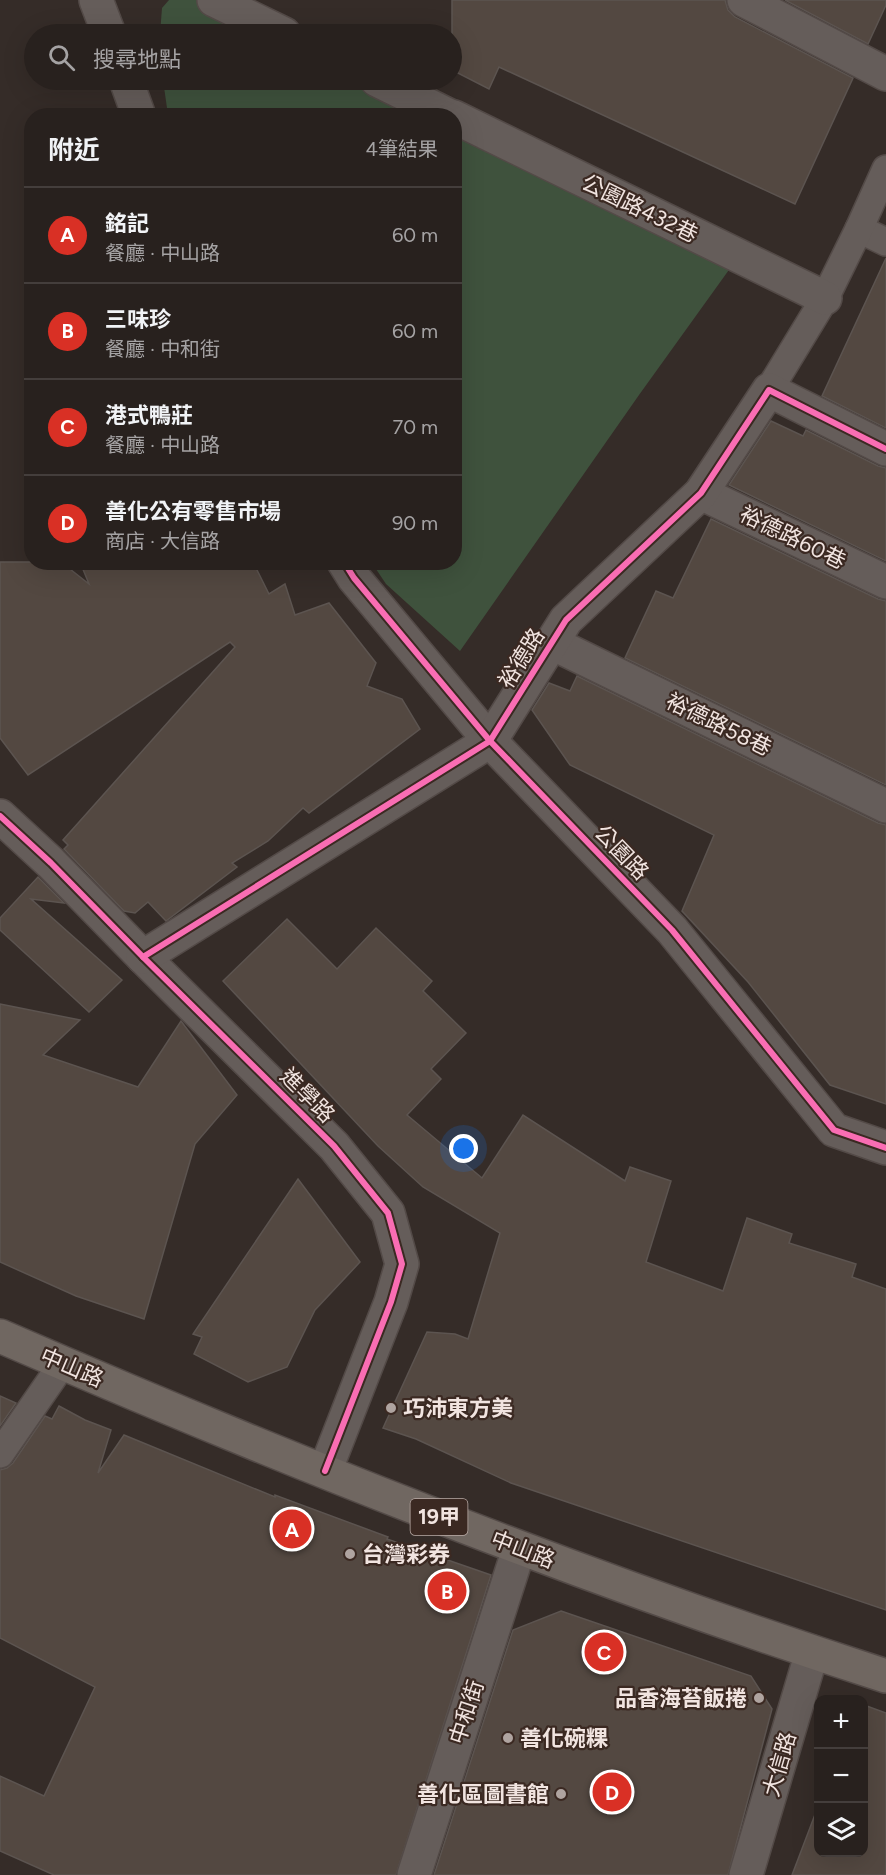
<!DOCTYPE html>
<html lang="zh-TW">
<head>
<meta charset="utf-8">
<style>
	:root { --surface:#28211e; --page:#342e2b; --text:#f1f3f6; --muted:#a5a3a4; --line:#443e3c; --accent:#d93025 }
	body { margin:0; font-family:Figtree,"Noto Sans TC",sans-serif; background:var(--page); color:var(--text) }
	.controls { position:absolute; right:18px; bottom:18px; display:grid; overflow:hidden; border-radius:12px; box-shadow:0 6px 24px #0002 }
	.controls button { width:54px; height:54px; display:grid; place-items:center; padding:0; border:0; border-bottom:2px solid var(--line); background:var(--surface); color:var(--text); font:30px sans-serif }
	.you { position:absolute; left:464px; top:1149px; width:21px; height:21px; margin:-15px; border:4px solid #fff; border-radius:50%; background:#1a73e8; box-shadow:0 0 0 9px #1a73e833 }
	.badge { display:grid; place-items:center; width:39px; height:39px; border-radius:50%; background:var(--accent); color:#fff; font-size:20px; font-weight:700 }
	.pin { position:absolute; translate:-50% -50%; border:3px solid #fff; box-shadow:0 2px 6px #0006 }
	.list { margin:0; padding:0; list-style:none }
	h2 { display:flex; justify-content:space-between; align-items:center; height:78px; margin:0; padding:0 24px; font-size:26px }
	h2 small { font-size:20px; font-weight:400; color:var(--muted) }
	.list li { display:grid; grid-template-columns:39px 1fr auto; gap:18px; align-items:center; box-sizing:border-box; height:96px; padding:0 24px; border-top:2px solid var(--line) }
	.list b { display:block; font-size:22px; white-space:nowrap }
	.list p { margin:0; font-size:20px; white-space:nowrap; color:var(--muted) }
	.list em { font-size:20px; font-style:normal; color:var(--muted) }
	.icon { flex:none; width:33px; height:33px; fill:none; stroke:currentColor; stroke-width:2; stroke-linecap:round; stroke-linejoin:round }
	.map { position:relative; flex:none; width:886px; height:1875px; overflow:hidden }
	.search { position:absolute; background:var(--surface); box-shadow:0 6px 24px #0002; left:24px; top:24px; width:438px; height:66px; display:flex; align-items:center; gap:15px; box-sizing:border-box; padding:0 21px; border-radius:33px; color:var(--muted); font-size:22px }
	.panel { position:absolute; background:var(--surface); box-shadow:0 6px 24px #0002; left:24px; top:108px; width:438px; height:462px; border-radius:24px }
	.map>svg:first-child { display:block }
	.green { fill:#3f523d }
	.building { fill:#534841; stroke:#5c5450; stroke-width:1.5 }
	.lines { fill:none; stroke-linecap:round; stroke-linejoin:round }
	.service-casing { stroke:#534a47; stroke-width:30 }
	.minor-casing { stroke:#534a47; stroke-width:36 }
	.primary-casing { stroke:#534a47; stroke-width:36 }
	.service { stroke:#655d5a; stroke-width:27 }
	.minor { stroke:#655d5a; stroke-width:33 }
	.primary { stroke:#706761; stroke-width:33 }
	.cycleway-casing { stroke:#3b2922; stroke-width:10 }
	.cycleway { stroke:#f96db3; stroke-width:6 }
	.poi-dot { fill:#afa4a0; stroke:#3b2922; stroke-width:2 }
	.labels { text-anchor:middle; stroke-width:4.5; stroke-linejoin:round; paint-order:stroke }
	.shield { fill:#3b2922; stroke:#baaca7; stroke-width:1.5 }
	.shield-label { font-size:21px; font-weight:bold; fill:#f1e4e0 }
	.street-label { font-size:22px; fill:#f1e4e0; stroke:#3b2922 }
	.poi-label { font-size:22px; font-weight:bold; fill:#f1e4e0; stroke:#3b2922; text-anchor:start }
</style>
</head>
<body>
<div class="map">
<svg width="886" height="1875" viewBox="0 0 886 1875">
	<rect width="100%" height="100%" fill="#352c28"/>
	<g class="green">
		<polygon points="169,0 214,0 290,34 160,34 162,8"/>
		<polygon points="163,80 390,80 749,242 639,395 460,651 386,584 372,563 454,562 454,116 168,115"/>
	</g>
	<g class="building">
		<polygon points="452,0 725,0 728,10 735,17 853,78 795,204 499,67 489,89 452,70"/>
		<polygon points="785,0 886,0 886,5 868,44"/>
		<polygon points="886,258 886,428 822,396"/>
		<polygon points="771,421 803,436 806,430 878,466 886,468 886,561 729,485"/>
		<polygon points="711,519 878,599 886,601 886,785 625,658 656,591 673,598"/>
		<polygon points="0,562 61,562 89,584 80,562 253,562 269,594 285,584 295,615 329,603 376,663 367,686 402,699 420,729 309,813 303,808 268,841 232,863 237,867 166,921 148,902 135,913 124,911 64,849 68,845 63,840 235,647 230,642 28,775 0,738"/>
		<polygon points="577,676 878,823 886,825 886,1104 830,1085 748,982 682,911 714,835 570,765 532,710 549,683 570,691"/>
		<polygon points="38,877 64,903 31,899 122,980 89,1012 0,930 0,918"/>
		<polygon points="287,919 337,969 376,928 432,981 423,991 466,1033 431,1069 441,1079 407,1115 482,1178 523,1115 625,1181 630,1167 671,1181 646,1262 723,1291 747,1218 792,1234 789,1243 856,1264 852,1277 886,1289 886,1610 511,1483 416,1439 383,1428 427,1332 455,1334 468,1339 500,1233 423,1187 378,1146 223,981"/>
		<polygon points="0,1004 80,1020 43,1055 138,1087 181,1021 237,1095 195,1144 144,1319 76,1296 0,1262"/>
		<polygon points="298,1179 360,1262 315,1310 287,1367 248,1382 194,1354 202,1337 193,1334"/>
		<polygon points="0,1396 16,1403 0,1426"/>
		<polygon points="59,1406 85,1420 111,1430 98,1473 124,1435 275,1497 275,1495 388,1537 387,1539 491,1575 396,1875 54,1875 0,1851 0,1776 44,1796 95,1687 0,1638 0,1470 7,1468 13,1463 45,1416 52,1419"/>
		<polygon points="561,1611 751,1676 772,1709 728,1875 434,1875 513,1630"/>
		<polygon points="864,1705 886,1713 886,1875 792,1875 819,1804 819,1852 864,1852"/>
	</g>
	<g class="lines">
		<defs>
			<g id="service">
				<polyline points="859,229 886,242"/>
				<polyline points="769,390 825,298 859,229 886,169"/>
				<polyline points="0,1454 63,1363"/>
			</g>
			<g id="minor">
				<polyline points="96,0 109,34"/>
				<polyline points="214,0 284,34"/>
				<polyline points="744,0 886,74"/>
				<polyline points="126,80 139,116"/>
				<polyline points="377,80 450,116"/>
				<polyline points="454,117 825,298"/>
				<polyline points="701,493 886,582"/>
				<polyline points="344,562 354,578 490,741 672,930 834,1130 886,1148"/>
				<polyline points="552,643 886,806"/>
				<polyline points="0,816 51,863 143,957 334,1146 388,1213 402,1264 391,1302 325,1471"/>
				<polyline points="143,957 490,741 566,620 701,493 769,390 886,449"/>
				<polyline points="414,1875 519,1549"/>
				<polyline points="746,1875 812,1652"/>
			</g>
			<path id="primary" d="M 0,1336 C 290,1462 585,1579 886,1676"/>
		</defs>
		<use href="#service" class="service-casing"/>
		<use href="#minor" class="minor-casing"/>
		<use href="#primary" class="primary-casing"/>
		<use href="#service" class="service"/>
		<use href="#minor" class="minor"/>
		<use href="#primary" class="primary"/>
		<defs>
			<g id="cycleway">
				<polyline points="344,562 354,578 490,741 672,930 834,1130 886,1148"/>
				<polyline points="0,816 51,863 143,957 334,1146 388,1213 402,1264 391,1302 325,1471"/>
				<polyline points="143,957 490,741 566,620 701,493 769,390 886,449"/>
			</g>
		</defs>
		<use href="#cycleway" class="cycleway-casing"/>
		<use href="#cycleway" class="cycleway"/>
	</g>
	<g class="poi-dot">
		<circle cx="391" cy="1408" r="6"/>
		<circle cx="350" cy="1554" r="6"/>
		<circle cx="759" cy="1698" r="6"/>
		<circle cx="508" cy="1738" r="6"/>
		<circle cx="561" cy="1794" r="6"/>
	</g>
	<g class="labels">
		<rect class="shield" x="410.5" y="1499" width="57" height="36" rx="4.5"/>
		<g class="shield-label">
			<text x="439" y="1524">19甲</text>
		</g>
		<g class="street-label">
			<text transform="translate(640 208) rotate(26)" y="8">公園路432巷</text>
			<text transform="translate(793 537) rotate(26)" y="8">裕德路60巷</text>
			<text transform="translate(521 658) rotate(-58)" y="8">裕德路</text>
			<text transform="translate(719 724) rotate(26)" y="8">裕德路58巷</text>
			<text transform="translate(622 852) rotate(46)" y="8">公園路</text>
			<text transform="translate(308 1095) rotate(45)" y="8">進學路</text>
			<text transform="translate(72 1367) rotate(23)" y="8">中山路</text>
			<text transform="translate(523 1549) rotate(21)" y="8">中山路</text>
			<text transform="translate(466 1712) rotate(-72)" y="8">中和街</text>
			<text transform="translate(779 1764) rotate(-74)" y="8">大信路</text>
		</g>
		<g class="poi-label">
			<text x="403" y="1416">巧沛東方美</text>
			<text x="362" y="1562">台灣彩券</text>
			<text x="747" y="1706" text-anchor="end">品香海苔飯捲</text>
			<text x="520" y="1746">善化碗粿</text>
			<text x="549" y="1802" text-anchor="end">善化區圖書館</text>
		</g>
	</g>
</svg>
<div class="controls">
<button>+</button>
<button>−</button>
<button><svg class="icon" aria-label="layers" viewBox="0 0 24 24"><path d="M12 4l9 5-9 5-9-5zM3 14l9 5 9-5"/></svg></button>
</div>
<div class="you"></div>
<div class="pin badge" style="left:292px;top:1529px">A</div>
<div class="pin badge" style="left:447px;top:1591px">B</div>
<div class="pin badge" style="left:604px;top:1652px">C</div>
<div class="pin badge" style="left:612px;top:1792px">D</div>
<div class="search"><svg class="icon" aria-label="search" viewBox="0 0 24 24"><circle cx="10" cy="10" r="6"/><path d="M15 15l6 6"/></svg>搜尋地點</div>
<section class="panel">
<h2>附近<small>4筆結果</small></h2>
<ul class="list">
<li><span class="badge">A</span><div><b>銘記</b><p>餐廳 · 中山路</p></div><em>60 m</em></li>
<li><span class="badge">B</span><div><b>三味珍</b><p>餐廳 · 中和街</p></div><em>60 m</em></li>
<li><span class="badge">C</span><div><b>港式鴨莊</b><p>餐廳 · 中山路</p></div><em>70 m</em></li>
<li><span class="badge">D</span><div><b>善化公有零售市場</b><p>商店 · 大信路</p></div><em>90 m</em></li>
</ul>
</section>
</div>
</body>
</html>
